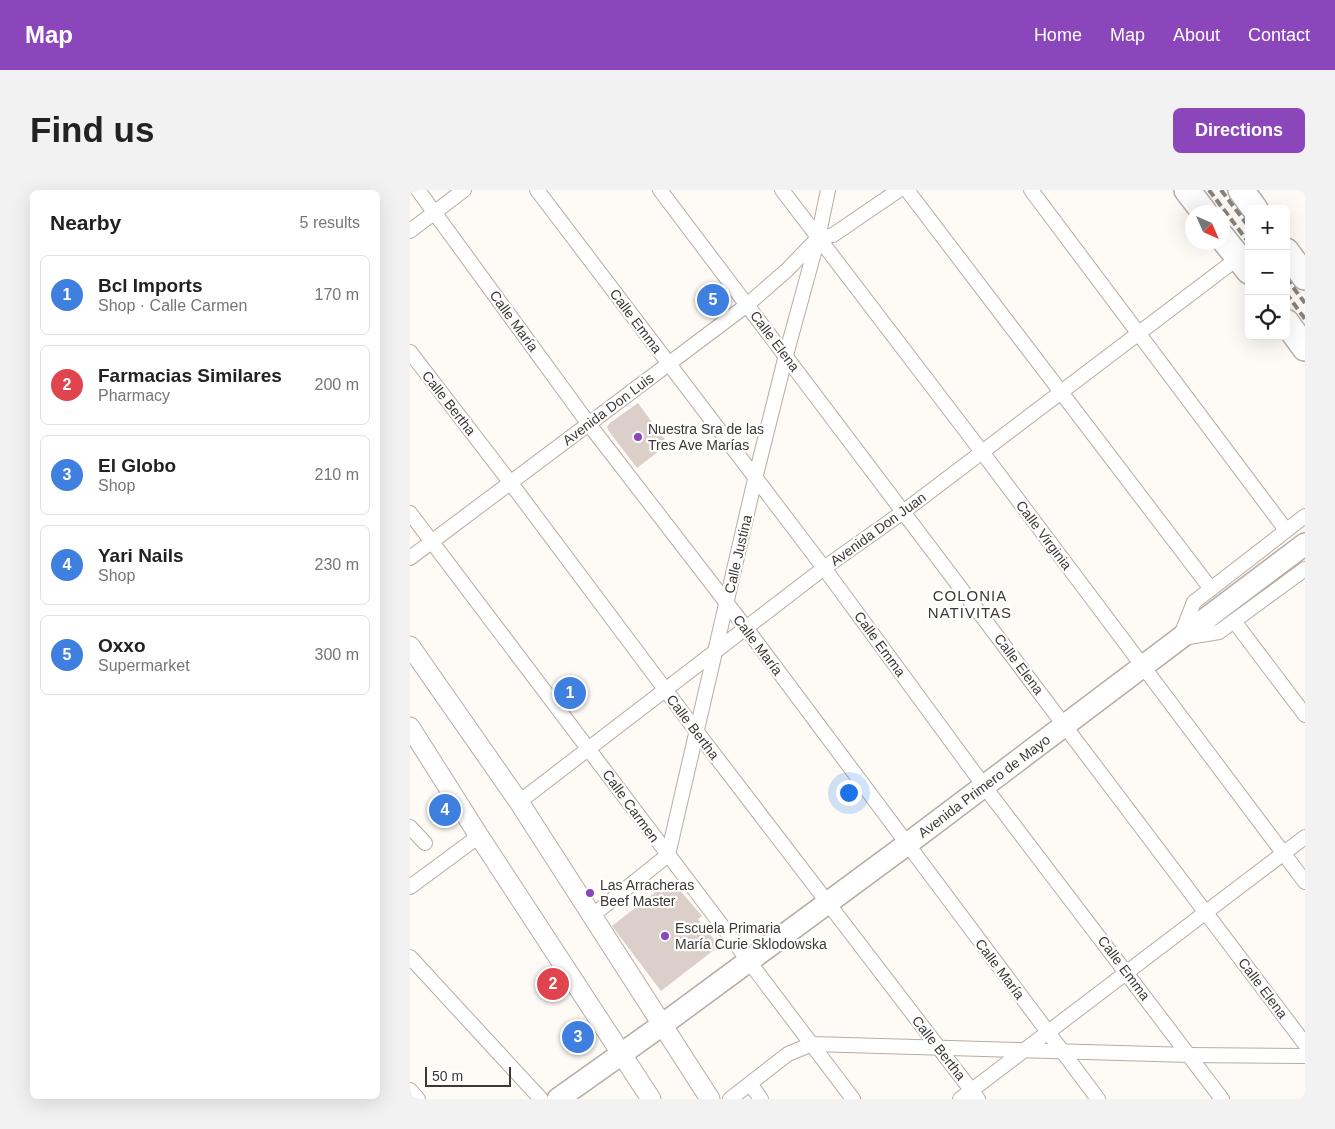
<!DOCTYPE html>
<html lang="en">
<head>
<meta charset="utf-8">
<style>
	:root { --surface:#fff; --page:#f2f2f2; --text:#222; --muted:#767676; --line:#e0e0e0; --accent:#8a46ba }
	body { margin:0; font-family:Arial,sans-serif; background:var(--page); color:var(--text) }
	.controls { position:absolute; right:15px; top:15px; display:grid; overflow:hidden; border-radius:8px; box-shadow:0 5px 20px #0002 }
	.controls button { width:45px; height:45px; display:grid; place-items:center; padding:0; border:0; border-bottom:1px solid var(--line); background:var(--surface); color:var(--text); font:25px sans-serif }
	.compass { position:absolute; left:775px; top:15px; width:45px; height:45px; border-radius:50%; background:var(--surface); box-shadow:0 5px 20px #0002; rotate:135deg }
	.scale { position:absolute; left:15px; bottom:12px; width:86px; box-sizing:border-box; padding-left:5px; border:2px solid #3c3834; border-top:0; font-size:14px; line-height:18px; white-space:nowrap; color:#3c3834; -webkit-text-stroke:4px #fff; paint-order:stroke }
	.you { position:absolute; left:438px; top:602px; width:18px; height:18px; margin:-12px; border:4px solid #fff; border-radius:50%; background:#1a73e8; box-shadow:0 0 0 8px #1a73e833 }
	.badge { display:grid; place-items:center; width:32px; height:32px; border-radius:50%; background:var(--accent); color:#fff; font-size:16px; font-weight:700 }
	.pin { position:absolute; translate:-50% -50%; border:2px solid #fff; box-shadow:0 1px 5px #0006 }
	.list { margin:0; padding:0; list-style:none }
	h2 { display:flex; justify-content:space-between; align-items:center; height:65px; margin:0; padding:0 20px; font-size:21px }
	h2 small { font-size:16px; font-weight:400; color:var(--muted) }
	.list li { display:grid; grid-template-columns:32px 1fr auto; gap:15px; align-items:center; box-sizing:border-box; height:80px; margin:0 10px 10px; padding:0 10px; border:1px solid var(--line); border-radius:8px }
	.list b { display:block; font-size:19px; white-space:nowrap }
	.list p { margin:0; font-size:16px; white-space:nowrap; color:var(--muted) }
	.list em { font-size:16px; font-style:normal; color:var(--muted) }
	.icon { flex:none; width:28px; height:28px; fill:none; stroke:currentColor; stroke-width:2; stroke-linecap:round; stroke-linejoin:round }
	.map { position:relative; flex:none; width:895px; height:909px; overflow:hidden; border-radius:8px }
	header { display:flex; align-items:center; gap:30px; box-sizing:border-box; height:70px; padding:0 25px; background:var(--accent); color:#fff }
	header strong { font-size:24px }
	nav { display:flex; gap:28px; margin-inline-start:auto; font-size:18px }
	.intro { display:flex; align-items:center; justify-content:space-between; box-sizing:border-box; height:120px; padding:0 30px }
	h1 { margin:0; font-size:35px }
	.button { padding:12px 22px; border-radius:8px; background:var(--accent); color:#fff; font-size:18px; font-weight:700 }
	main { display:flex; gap:30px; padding:0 30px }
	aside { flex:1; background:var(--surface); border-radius:8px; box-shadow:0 5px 20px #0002 }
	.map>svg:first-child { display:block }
	.building { fill:#dccec9 }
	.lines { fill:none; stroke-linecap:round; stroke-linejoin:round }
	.street-casing { stroke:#b7aca4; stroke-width:16 }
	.secondary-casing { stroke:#b7aca4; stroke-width:21 }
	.primary-casing { stroke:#b7aca4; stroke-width:24 }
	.highway-casing { stroke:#b7aca4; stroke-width:28 }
	.street { stroke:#fff; stroke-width:14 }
	.secondary { stroke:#fff; stroke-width:19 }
	.primary { stroke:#fff; stroke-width:21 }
	.highway { stroke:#fff; stroke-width:25 }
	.rail { stroke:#87837f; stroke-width:4; stroke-dasharray:8 4; stroke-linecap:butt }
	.poi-dot { fill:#8a46ba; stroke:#fff; stroke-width:2 }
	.labels { text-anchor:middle; stroke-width:4.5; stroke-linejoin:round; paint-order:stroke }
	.street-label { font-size:14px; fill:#3c3834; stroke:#fff }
	.poi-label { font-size:14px; fill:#3c3834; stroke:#fff; text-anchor:start }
	.neighbourhood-label { font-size:15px; letter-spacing:1px; fill:#3c3834; stroke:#fff }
</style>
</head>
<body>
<header>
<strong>Map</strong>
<nav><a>Home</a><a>Map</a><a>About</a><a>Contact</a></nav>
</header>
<div class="intro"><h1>Find us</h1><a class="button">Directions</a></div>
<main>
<aside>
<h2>Nearby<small>5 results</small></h2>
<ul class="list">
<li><span class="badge" style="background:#3f7fe0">1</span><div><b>Bcl Imports</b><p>Shop · Calle Carmen</p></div><em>170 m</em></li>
<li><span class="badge" style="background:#e0444e">2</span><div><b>Farmacias Similares</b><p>Pharmacy</p></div><em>200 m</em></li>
<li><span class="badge" style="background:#3f7fe0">3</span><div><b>El Globo</b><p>Shop</p></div><em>210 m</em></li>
<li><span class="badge" style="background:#3f7fe0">4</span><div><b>Yari Nails</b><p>Shop</p></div><em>230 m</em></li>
<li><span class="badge" style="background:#3f7fe0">5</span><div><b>Oxxo</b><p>Supermarket</p></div><em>300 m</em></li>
</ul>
</aside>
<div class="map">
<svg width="895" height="909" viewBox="0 0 895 909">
	<rect width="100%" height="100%" fill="#fefaf6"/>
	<g class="building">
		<polygon points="308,92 322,111 299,128 284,110"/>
		<polygon points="228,213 258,254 227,278 198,240 197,237 200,233"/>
		<polygon points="261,690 292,726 288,729 309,756 251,801 202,736"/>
	</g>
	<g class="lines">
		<defs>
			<g id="street">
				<polyline points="8,0 178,233 336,438 688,909"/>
				<polyline points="127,0 414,378 574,596 812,909"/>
				<polyline points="250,0 895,854"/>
				<polyline points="372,0 572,262 895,692"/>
				<polyline points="497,0 801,399"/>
				<polyline points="621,0 876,340"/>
				<polyline points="0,41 54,0"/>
				<polyline points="0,162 100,292 287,542 568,909"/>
				<polyline points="0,323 443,909"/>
				<polyline points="0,368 337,115 377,80 408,48 423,45 489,0"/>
				<polyline points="824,431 895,525"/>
				<polyline points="771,445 784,412 895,326"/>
				<polyline points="773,448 809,442 895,379"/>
				<polyline points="109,612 414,378 493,322 828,68"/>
				<polyline points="0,637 15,653"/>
				<polyline points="0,697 69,646"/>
				<polyline points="183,725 258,665 345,289 376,165 408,48 418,0"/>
				<polyline points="0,767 131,909"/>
				<polyline points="340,894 351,909"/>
				<polyline points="0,900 8,909"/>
				<polyline points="320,909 378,864 402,854 779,865 895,866"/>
				<polyline points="550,909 895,647"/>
			</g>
			<g id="secondary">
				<polyline points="0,456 109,612 300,909"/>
				<polyline points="0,537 69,646 241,909"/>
			</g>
			<polyline id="primary" points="148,909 252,835 496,655 895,354"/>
			<g id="highway">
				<polyline points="777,0 794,22"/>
				<polyline points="831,0 845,19"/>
				<polyline points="812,47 839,81"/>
				<polyline points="876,61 895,87"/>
				<polyline points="876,132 895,158"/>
			</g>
		</defs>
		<use href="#street" class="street-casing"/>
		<use href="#secondary" class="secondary-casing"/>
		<use href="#primary" class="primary-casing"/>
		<use href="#highway" class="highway-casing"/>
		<use href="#street" class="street"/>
		<use href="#secondary" class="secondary"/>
		<use href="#primary" class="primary"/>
		<use href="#highway" class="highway"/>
		<g class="rail">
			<polyline points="799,0 839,53"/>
			<polyline points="811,0 839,37"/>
			<polyline points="876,88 895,113"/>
			<polyline points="876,103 895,129"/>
		</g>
	</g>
	<g class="poi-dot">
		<circle cx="228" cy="247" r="5"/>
		<circle cx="180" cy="703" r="5"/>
		<circle cx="255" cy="746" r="5"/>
	</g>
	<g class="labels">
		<g class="street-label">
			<text transform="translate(104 131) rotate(54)" y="5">Calle María</text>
			<text transform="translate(226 131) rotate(53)" y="5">Calle Emma</text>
			<text transform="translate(365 151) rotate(53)" y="5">Calle Elena</text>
			<text transform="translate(39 213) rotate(52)" y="5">Calle Bertha</text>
			<text transform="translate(198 219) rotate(-37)" y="5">Avenida Don Luis</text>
			<text transform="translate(468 339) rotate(-36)" y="5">Avenida Don Juan</text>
			<text transform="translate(634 345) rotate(53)" y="5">Calle Virginia</text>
			<text transform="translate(328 364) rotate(-77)" y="5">Calle Justina</text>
			<text transform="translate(470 454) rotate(54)" y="5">Calle Emma</text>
			<text transform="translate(348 455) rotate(53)" y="5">Calle María</text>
			<text transform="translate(609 474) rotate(53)" y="5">Calle Elena</text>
			<text transform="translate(283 537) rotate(53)" y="5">Calle Bertha</text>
			<text transform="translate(574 596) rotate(-37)" y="5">Avenida Primero de Mayo</text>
			<text transform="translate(221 616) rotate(54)" y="5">Calle Carmen</text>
			<text transform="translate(714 778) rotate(53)" y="5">Calle Emma</text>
			<text transform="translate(590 779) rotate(53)" y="5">Calle María</text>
			<text transform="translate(853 798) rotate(53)" y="5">Calle Elena</text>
			<text transform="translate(529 858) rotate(52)" y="5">Calle Bertha</text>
		</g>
		<g class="poi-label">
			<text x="238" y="244">Nuestra Sra de las<tspan x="238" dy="16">Tres Ave Marías</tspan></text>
			<text x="190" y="700">Las Arracheras<tspan x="190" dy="16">Beef Master</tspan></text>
			<text x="265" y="743">Escuela Primaria<tspan x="265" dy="16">María Curie Sklodowska</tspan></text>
		</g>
		<g class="neighbourhood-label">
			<text x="560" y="411">COLONIA<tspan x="560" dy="17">NATIVITAS</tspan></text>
		</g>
	</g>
</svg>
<div class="controls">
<button>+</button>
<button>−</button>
<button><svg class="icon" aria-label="locate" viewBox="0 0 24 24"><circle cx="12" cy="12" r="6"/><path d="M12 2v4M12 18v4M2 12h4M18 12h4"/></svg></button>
</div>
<svg class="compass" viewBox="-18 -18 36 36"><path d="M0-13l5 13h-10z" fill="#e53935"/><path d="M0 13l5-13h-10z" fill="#767676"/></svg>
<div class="scale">50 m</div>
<div class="you"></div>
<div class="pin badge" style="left:160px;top:503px;background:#3f7fe0">1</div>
<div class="pin badge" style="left:143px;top:794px;background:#e0444e">2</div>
<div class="pin badge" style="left:168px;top:847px;background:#3f7fe0">3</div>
<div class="pin badge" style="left:35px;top:620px;background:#3f7fe0">4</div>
<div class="pin badge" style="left:303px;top:110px;background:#3f7fe0">5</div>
</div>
</main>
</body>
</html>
